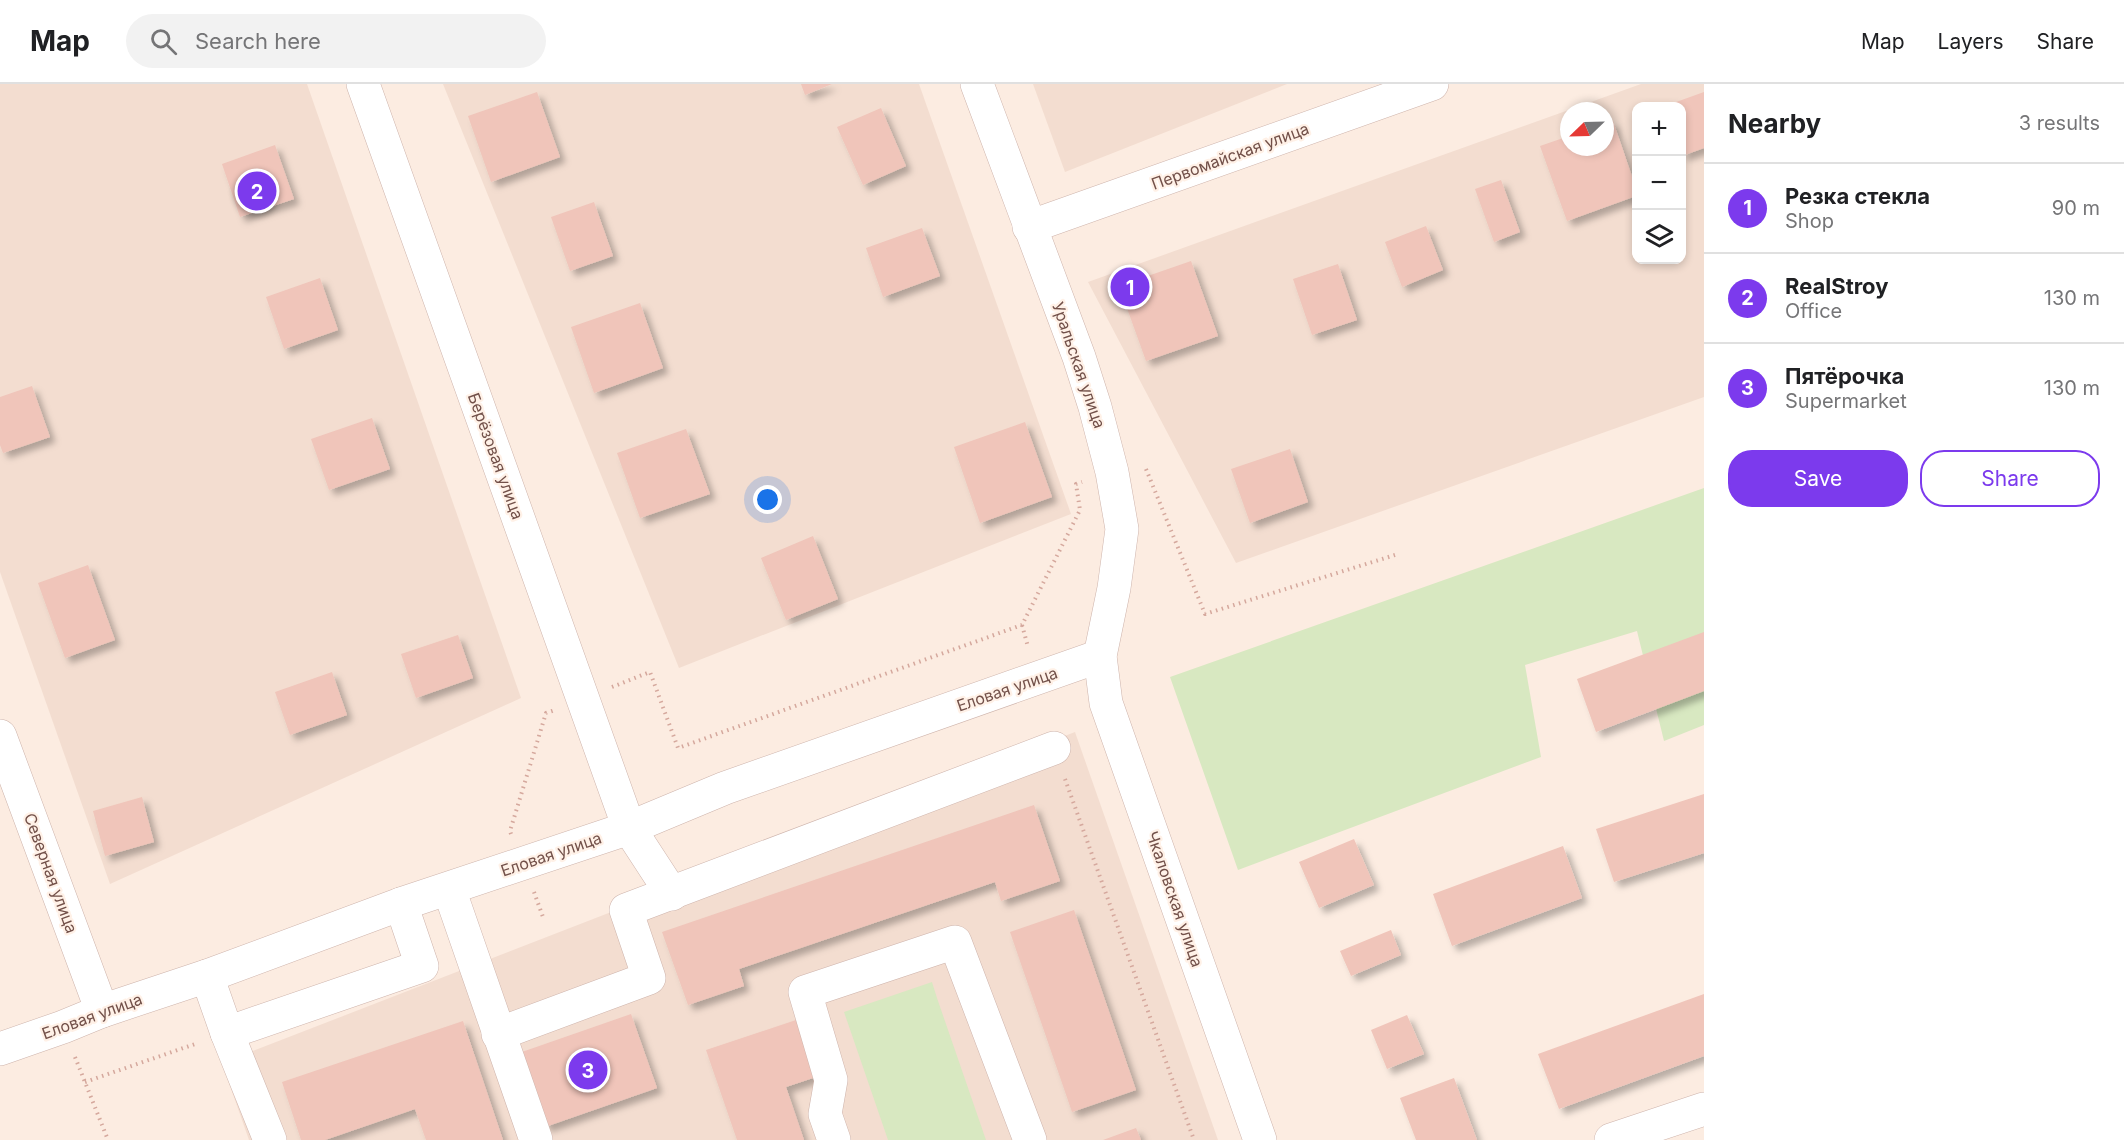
<!DOCTYPE html>
<html lang="en">
<head>
<meta charset="utf-8">
<style>
	:root { --surface:#fff; --page:#f2f2f2; --text:#202124; --muted:#757577; --line:#e0e0e0; --accent:#7c3aed }
	body { margin:0; font-family:Inter,sans-serif; background:var(--page); color:var(--text) }
	.controls { position:absolute; right:18px; top:18px; display:grid; overflow:hidden; border-radius:12px; box-shadow:0 3px 9px #0003 }
	.controls button { width:54px; height:54px; display:grid; place-items:center; padding:0; border:0; border-bottom:2px solid var(--line); background:var(--surface); color:var(--text); font:30px sans-serif }
	.compass { position:absolute; left:1560px; top:18px; width:54px; height:54px; border-radius:50%; background:var(--surface); box-shadow:0 3px 9px #0003; rotate:247deg }
	.you { position:absolute; left:768px; top:416px; width:21px; height:21px; margin:-15px; border:4px solid #fff; border-radius:50%; background:#1a73e8; box-shadow:0 0 0 9px #1a73e833 }
	.badge { display:grid; place-items:center; width:39px; height:39px; border-radius:50%; background:var(--accent); color:#fff; font-size:20px; font-weight:700 }
	.pin { position:absolute; translate:-50% -50%; border:3px solid #fff; box-shadow:0 2px 6px #0006 }
	.list { margin:0; padding:0; list-style:none }
	h2 { display:flex; justify-content:space-between; align-items:center; height:78px; margin:0; padding:0 24px; font-size:26px }
	h2 small { font-size:20px; font-weight:400; color:var(--muted) }
	.list li { display:grid; grid-template-columns:39px 1fr auto; gap:18px; align-items:center; box-sizing:border-box; height:90px; padding:0 24px; border-top:2px solid var(--line) }
	.list b { display:block; font-size:22px; white-space:nowrap }
	.list p { margin:0; font-size:20px; white-space:nowrap; color:var(--muted) }
	.list em { font-size:20px; font-style:normal; color:var(--muted) }
	.actions { display:flex; gap:12px; padding:18px 24px }
	.actions a { flex:1; padding:14px 0; border:2px solid var(--accent); border-radius:24px; text-align:center; font-size:21px; color:var(--accent) }
	.actions .main { background:var(--accent); color:#fff }
	.icon { flex:none; width:33px; height:33px; fill:none; stroke:currentColor; stroke-width:2; stroke-linecap:round; stroke-linejoin:round }
	.map { position:relative; flex:none; width:1704px; height:1056px; overflow:hidden }
	header { display:flex; align-items:center; gap:36px; box-sizing:border-box; height:84px; padding:0 30px; background:var(--surface); border-bottom:2px solid var(--line) }
	header strong { font-size:28px }
	nav { display:flex; gap:33px; margin-inline-start:auto; font-size:21px }
	.search { width:420px; height:54px; background:var(--page); display:flex; align-items:center; gap:15px; box-sizing:border-box; padding:0 21px; border-radius:33px; color:var(--muted); font-size:22px }
	main { display:flex }
	aside { flex:1; background:var(--surface) }
	.map>svg:first-child { display:block }
	.residential { fill:#f3ddd0; fill-rule:evenodd }
	.green { fill:#d8e8c1 }
	.building { fill:#f0c5ba; filter:url(#shadow) }
	.lines { fill:none; stroke-linecap:round; stroke-linejoin:round }
	.minor-casing { stroke:#ceb4ac; stroke-width:34 }
	.path { stroke:#d5a89d; stroke-width:4; stroke-dasharray:1.5 4.5; stroke-linecap:butt }
	.minor { stroke:#fff; stroke-width:33 }
	.labels { text-anchor:middle; stroke-width:4.5; stroke-linejoin:round; paint-order:stroke }
	.street-label { font-size:16px; fill:#725049; stroke:#fff1e7 }
</style>
</head>
<body>
<header>
<strong>Map</strong>
<div class="search"><svg class="icon" aria-label="search" viewBox="0 0 24 24"><circle cx="10" cy="10" r="6"/><path d="M15 15l6 6"/></svg>Search here</div>
<nav><a>Map</a><a>Layers</a><a>Share</a></nav>
</header>
<main>
<div class="map">
<svg width="1704" height="1056" viewBox="0 0 1704 1056">
	<defs>
		<filter id="shadow"><feDropShadow dx="5.5" dy="5.5" stdDeviation="3" flood-color="#0004"/></filter>
	</defs>
	<rect width="100%" height="100%" fill="#fcece1"/>
	<g class="residential">
		<polygon points="0,0 307,0 521,614 110,800 0,488"/>
		<polygon points="443,0 919,0 1071,430 679,584"/>
		<polygon points="1033,0 1287,0 1065,88"/>
		<path d="M 1641,0 L 1704,0 L 1704,313 L 1236,479 L 1088,198 ZM 1636,22 L 1682,22 L 1682,176 L 1636,176 ZM 1569,27 L 1605,27 L 1605,63 L 1569,63 Z"/>
		<polygon points="1075,648 1218,1056 249,1056 222,979"/>
	</g>
	<g class="green">
		<polygon points="1704,404 1704,641 1664,657 1637,547 1525,581 1541,673 1238,786 1170,593"/>
		<polygon points="932,898 937,914 986,1056 888,1056 844,928"/>
	</g>
	<g class="building">
		<polygon points="801,0 832,0 805,11"/>
		<polygon points="537,8 560,73 491,98 468,32"/>
		<polygon points="1704,8 1704,64 1682,72 1682,22 1665,22"/>
		<polygon points="881,24 906,82 863,101 837,43"/>
		<polygon points="1613,37 1636,104 1636,112 1567,137 1540,62 1569,52 1569,63 1605,63 1605,39"/>
		<polygon points="275,61 294,115 240,133 222,80"/>
		<polygon points="1501,96 1520,148 1494,158 1475,105"/>
		<polygon points="594,118 613,172 570,187 551,133"/>
		<polygon points="1426,142 1443,186 1402,203 1385,158"/>
		<polygon points="922,144 940,192 883,213 866,164"/>
		<polygon points="1191,177 1218,252 1146,277 1119,202"/>
		<polygon points="1338,180 1357,236 1312,251 1293,195"/>
		<polygon points="320,194 338,246 284,265 266,213"/>
		<polygon points="640,219 663,284 594,309 571,243"/>
		<polygon points="32,302 50,353 3,369 0,361 0,313"/>
		<polygon points="372,334 390,385 329,406 311,355"/>
		<polygon points="1025,338 1052,413 980,439 954,363"/>
		<polygon points="686,345 710,410 640,434 617,369"/>
		<polygon points="1290,365 1308,418 1250,439 1231,385"/>
		<polygon points="813,452 838,515 786,536 761,474"/>
		<polygon points="88,481 115,556 65,574 38,499"/>
		<polygon points="1704,548 1704,607 1596,648 1577,595"/>
		<polygon points="458,551 473,594 416,614 401,570"/>
		<polygon points="332,588 347,631 290,651 275,608"/>
		<polygon points="1704,710 1704,769 1614,798 1596,745"/>
		<polygon points="142,713 154,758 105,772 93,727"/>
		<polygon points="1034,721 1060,797 1001,817 995,798 739,885 744,902 688,921 662,848"/>
		<polygon points="1354,755 1374,801 1319,824 1299,778"/>
		<polygon points="1563,762 1582,814 1452,862 1433,810"/>
		<polygon points="1074,826 1136,1006 1072,1028 1010,848"/>
		<polygon points="1391,846 1401,871 1351,892 1340,867"/>
		<polygon points="1704,910 1704,972 1559,1025 1538,970"/>
		<polygon points="631,930 657,1004 545,1043 519,969"/>
		<polygon points="1407,931 1424,970 1387,985 1371,946"/>
		<polygon points="799,935 819,992 786,1003 804,1056 737,1056 706,966"/>
		<polygon points="463,937 503,1056 426,1056 415,1025 325,1056 301,1056 282,998"/>
		<polygon points="1454,994 1477,1056 1416,1056 1400,1014"/>
		<polygon points="1136,1044 1141,1056 1103,1056"/>
	</g>
	<g class="lines">
		<defs>
			<g id="minor">
				<polyline points="363,0 629,744 672,810"/>
				<polyline points="977,0 1079,273 1095,323 1112,388 1122,445 1114,504 1100,572 1106,619 1260,1056"/>
				<polyline points="1029,143 1432,0"/>
				<polyline points="0,652 102,927"/>
				<polyline points="449,805 536,1056"/>
				<polyline points="207,892 227,949 422,882 401,820"/>
				<polyline points="227,949 270,1056"/>
				<polyline points="498,950 649,894 626,826 1054,664"/>
				<polyline points="0,965 63,943 102,927 207,892 401,820 629,744 725,704 1100,572"/>
				<polyline points="834,1056 825,1030 831,996 805,908 955,858 1030,1056"/>
				<polyline points="1611,1056 1704,1025"/>
			</g>
		</defs>
		<use href="#minor" class="minor-casing"/>
		<g class="path">
			<polyline points="1146,385 1205,530 1395,471"/>
			<polyline points="1022,541 1028,563"/>
			<polyline points="612,603 650,588 678,664 1022,541 1080,426 1076,400 1082,398"/>
			<polyline points="1065,695 1194,1056"/>
			<polyline points="511,750 510,747 546,629 555,626"/>
			<polyline points="534,808 543,833"/>
			<polyline points="75,973 108,1056"/>
			<polyline points="85,998 198,959"/>
		</g>
		<use href="#minor" class="minor"/>
	</g>
	<g class="labels">
		<g class="street-label">
			<text transform="translate(1230 72) rotate(-20)" y="6">Первомайская улица</text>
			<text transform="translate(1079 281) rotate(71)" y="6">Уральская улица</text>
			<text transform="translate(496 372) rotate(70)" y="6">Берёзовая улица</text>
			<text transform="translate(1007 605) rotate(-19)" y="6">Еловая улица</text>
			<text transform="translate(551 770) rotate(-19)" y="6">Еловая улица</text>
			<text transform="translate(51 789) rotate(70)" y="6">Северная улица</text>
			<text transform="translate(1175 815) rotate(71)" y="6">Чкаловская улица</text>
			<text transform="translate(92 932) rotate(-20)" y="6">Еловая улица</text>
		</g>
	</g>
</svg>
<div class="controls">
<button>+</button>
<button>−</button>
<button><svg class="icon" aria-label="layers" viewBox="0 0 24 24"><path d="M12 4l9 5-9 5-9-5zM3 14l9 5 9-5"/></svg></button>
</div>
<svg class="compass" viewBox="-18 -18 36 36"><path d="M0-13l5 13h-10z" fill="#e53935"/><path d="M0 13l5-13h-10z" fill="#757577"/></svg>
<div class="you"></div>
<div class="pin badge" style="left:1130px;top:203px">1</div>
<div class="pin badge" style="left:257px;top:107px">2</div>
<div class="pin badge" style="left:588px;top:986px">3</div>
</div>
<aside>
<h2>Nearby<small>3 results</small></h2>
<ul class="list">
<li><span class="badge">1</span><div><b>Резка стекла</b><p>Shop</p></div><em>90 m</em></li>
<li><span class="badge">2</span><div><b>RealStroy</b><p>Office</p></div><em>130 m</em></li>
<li><span class="badge">3</span><div><b>Пятёрочка</b><p>Supermarket</p></div><em>130 m</em></li>
</ul>
<div class="actions"><a class="main">Save</a><a>Share</a></div>
</aside>
</main>
</body>
</html>
